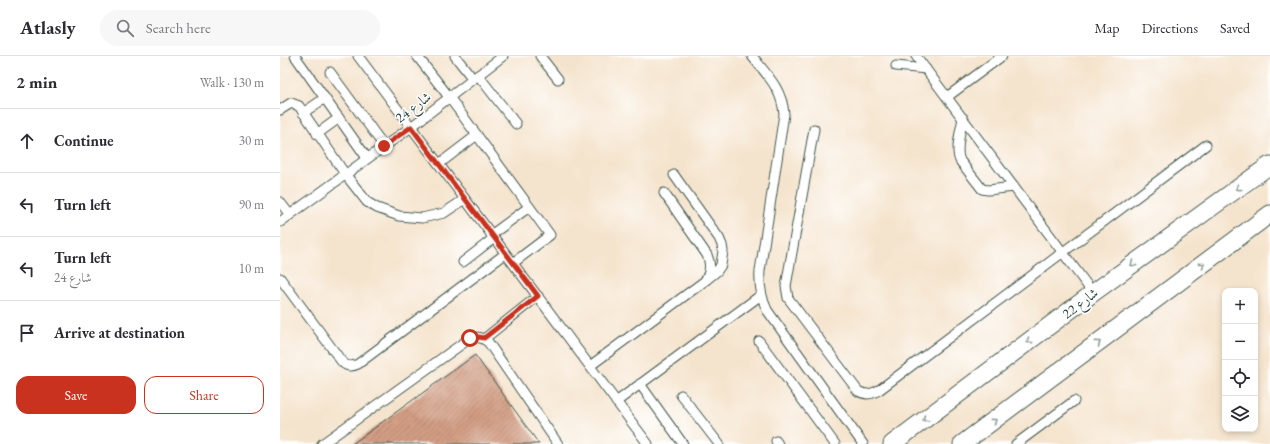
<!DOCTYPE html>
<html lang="en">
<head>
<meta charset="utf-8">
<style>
	:root { --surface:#fff; --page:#f7f7f7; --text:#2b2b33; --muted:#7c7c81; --line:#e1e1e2; --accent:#c8321e }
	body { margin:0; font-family:"EB Garamond",Amiri,serif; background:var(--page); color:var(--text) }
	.controls { position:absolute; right:12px; bottom:12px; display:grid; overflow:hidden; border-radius:8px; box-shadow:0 2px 6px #0003 }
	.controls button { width:36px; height:36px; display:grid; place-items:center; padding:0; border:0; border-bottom:1px solid var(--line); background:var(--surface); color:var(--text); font:20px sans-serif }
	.stop { position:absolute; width:12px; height:12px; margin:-9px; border:3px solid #c8321e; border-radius:50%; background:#fff }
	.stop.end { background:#c8321e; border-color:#fff; box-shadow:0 1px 4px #0008 }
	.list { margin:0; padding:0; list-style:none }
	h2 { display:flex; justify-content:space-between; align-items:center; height:52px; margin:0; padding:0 16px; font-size:17px }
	h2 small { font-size:13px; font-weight:400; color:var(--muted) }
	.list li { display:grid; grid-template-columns:26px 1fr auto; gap:12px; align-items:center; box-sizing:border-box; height:64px; padding:0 16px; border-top:1px solid var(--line) }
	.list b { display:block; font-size:15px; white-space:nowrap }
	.list p { margin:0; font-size:13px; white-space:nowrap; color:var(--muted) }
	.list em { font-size:13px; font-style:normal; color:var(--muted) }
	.actions { display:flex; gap:8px; padding:12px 16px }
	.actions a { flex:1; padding:9px 0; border:1px solid var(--accent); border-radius:12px; text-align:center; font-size:14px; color:var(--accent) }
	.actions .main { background:var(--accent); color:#fff }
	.icon { flex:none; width:22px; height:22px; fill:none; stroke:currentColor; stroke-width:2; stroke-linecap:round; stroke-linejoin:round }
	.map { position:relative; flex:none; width:990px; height:388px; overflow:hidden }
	header { display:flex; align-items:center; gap:24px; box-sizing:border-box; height:56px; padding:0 20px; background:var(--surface); border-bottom:1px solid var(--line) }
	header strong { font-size:19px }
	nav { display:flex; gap:22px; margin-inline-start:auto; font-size:14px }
	.search { width:280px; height:36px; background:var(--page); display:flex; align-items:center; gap:10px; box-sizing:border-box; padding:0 14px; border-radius:22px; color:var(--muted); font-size:15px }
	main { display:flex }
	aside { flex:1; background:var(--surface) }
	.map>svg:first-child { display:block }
	.building { fill:url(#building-hatch) }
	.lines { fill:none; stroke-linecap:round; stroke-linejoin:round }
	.lane-casing { stroke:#3f564b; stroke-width:11 }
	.street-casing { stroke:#3f564b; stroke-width:19 }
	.lane { stroke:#fff; stroke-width:9 }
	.street { stroke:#fff; stroke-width:17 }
	.oneway { stroke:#8f9e9a }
	.route { stroke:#c8321e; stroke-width:5 }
	.labels { text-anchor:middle; stroke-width:3; stroke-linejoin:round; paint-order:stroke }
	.street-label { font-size:14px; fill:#1f3d34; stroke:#fff }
</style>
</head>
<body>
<header>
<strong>Atlasly</strong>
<div class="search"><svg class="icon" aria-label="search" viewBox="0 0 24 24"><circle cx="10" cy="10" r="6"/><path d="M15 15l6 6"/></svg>Search here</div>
<nav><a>Map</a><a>Directions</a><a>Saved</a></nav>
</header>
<main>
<aside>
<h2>2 min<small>Walk · 130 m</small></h2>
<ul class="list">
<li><svg class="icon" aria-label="ahead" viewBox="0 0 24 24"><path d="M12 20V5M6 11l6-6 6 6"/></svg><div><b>Continue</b></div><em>30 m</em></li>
<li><svg class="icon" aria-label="left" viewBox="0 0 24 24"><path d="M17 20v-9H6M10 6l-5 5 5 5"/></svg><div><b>Turn left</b></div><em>90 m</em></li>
<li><svg class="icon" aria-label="left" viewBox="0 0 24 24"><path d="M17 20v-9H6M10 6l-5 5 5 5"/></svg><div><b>Turn left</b><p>شارع 24</p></div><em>10 m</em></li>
<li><svg class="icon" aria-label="arrive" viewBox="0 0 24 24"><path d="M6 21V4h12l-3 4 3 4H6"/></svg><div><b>Arrive at destination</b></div></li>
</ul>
<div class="actions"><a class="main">Save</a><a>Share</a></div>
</aside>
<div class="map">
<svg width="990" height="388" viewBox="0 0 990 388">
	<defs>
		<pattern id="building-hatch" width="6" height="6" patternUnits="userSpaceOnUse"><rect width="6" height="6" fill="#d39e84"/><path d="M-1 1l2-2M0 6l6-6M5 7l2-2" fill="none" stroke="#ab826d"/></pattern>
	</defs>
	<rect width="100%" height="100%" fill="#fff"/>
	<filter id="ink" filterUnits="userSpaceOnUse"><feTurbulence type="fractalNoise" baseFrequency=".025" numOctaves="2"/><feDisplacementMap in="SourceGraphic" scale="8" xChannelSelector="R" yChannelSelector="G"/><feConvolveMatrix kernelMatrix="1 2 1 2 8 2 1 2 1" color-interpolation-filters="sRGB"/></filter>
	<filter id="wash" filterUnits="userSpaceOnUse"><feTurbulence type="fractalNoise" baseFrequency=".012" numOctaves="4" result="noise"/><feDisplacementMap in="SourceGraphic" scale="16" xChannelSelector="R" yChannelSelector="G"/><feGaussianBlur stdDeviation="0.9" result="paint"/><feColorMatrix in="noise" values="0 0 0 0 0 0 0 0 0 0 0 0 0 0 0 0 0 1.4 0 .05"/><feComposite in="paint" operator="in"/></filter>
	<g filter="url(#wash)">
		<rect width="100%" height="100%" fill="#f5e4cd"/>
		<g id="blocks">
			<polygon class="building" points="195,299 259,388 72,388"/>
		</g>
	</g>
	<g filter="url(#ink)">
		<use href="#blocks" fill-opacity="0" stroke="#3f564b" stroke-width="1"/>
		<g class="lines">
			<defs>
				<g id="lane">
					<polyline points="15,0 87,102"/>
					<polyline points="78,0 368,388"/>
					<polyline points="137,0 169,41 270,179 233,207"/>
					<polyline points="175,0 193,23"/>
					<polyline points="260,0 278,23"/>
					<path d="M 472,0 C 487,19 502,33 504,58 L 480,215 C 479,230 481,241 487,254 L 583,388"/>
					<polyline points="636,0 813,237"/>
					<polyline points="616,10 646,13"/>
					<polyline points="50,16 104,90"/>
					<polyline points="198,19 236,68"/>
					<polyline points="667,41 722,0"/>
					<polyline points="0,54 11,47 19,50 65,118 87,146 97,152 119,160 142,162 164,157 185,143"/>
					<polyline points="23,57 45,42"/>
					<path d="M 683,62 C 681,73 674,97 681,106 L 702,133 L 708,134 L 734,131"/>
					<path d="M 534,73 L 506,230 L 508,242 L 578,335 C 586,340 592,338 599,334 L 926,89"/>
					<polyline points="37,78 59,62"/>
					<polyline points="159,108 197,79"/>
					<path d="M 384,137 L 427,199 C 431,208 431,215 426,223"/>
					<polyline points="0,146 10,159"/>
					<polyline points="0,166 131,71 223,0"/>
					<polyline points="211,179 249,151"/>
					<polyline points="183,206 214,182"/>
					<path d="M 0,222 L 62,306 C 67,311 72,311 78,308 L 225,198"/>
					<polyline points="204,283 258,240"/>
					<polyline points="479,285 555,388"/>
					<polyline points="310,310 426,224 437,215 441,209 443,195 442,189 439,182 394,119"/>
					<polyline points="360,328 403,388"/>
					<polyline points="401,339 439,388"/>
					<polyline points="336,346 481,239"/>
					<polyline points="496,385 498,388"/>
					<path d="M 42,388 L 186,285 C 194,280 201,280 208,286 L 278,388"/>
					<polyline points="736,388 794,345"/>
				</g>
				<g id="street">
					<polyline points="612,388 813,237 990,109"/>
					<polyline points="682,388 990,158"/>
				</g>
			</defs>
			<use href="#lane" class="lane-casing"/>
			<use href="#street" class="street-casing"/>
			<use href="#lane" class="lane"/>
			<use href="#street" class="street"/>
		</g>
		<defs><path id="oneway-chevron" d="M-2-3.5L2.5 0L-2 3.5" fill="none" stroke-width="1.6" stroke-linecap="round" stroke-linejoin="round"/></defs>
		<g class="oneway">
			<use href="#oneway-chevron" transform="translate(958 132) rotate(144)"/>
			<use href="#oneway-chevron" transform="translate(853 208) rotate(144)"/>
			<use href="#oneway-chevron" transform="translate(922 209) rotate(-37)"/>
			<use href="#oneway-chevron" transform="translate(749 285) rotate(143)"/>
			<use href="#oneway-chevron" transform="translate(818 287) rotate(-37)"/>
			<use href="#oneway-chevron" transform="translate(645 363) rotate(143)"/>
			<use href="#oneway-chevron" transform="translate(714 365) rotate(-37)"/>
		</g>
	</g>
	<g class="lines" filter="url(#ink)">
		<polyline class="route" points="104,90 131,71 258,240 204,282 199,281 190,282"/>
	</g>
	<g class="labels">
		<g class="street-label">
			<text transform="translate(133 51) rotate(-37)" y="5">شارع 24</text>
			<text transform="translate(800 247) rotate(-37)" y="5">شارع 22</text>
		</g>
	</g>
</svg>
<div class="controls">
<button>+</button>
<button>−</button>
<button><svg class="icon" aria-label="locate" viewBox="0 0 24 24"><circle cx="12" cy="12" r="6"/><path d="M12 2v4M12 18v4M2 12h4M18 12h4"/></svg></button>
<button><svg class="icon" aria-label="layers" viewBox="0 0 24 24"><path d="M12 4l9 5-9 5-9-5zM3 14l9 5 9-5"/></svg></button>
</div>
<div class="stop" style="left:190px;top:282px"></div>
<div class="stop end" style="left:104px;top:90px"></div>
</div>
</main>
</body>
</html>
